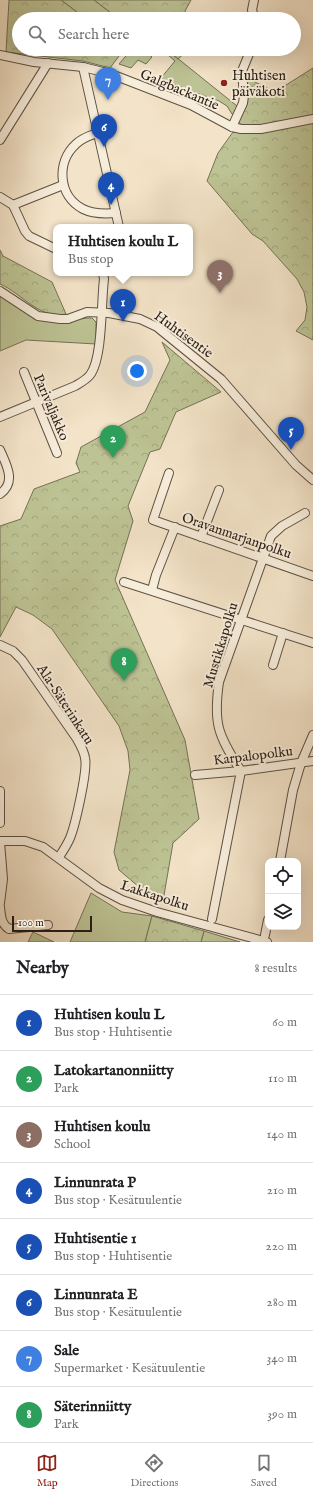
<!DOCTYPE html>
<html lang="en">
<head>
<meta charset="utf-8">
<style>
	:root { --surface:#fff; --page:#f2f2f2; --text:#202124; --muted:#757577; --line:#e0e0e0; --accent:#8f2418 }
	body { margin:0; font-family:"IM FELL English",serif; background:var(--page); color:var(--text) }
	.controls { position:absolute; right:12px; bottom:12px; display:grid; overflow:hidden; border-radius:8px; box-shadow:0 4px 16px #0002 }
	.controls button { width:36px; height:36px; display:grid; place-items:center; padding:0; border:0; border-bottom:1px solid var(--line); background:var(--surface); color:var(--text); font:20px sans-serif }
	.scale { position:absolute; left:12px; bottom:10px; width:80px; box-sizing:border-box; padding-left:4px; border:2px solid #2c2017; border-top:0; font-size:11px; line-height:14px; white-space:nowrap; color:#2c2017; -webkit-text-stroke:3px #f7eddb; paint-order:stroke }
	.you { position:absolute; left:137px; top:371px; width:14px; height:14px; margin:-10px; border:3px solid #fff; border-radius:50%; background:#1a73e8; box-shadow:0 0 0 6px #1a73e833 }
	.badge { display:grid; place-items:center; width:26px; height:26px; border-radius:50%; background:var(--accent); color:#fff; font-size:13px; font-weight:700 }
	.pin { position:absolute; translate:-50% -33px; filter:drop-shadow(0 1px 2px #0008) }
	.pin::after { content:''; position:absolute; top:21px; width:14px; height:12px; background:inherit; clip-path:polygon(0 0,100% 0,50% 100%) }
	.popup { position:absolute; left:53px; top:224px; width:140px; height:52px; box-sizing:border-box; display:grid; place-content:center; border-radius:8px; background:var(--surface); filter:drop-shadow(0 1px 3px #0005); font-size:13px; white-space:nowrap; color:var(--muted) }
	.popup b { font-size:15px; color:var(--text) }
	.popup::after { content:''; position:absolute; left:50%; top:100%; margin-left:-8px; border:8px solid transparent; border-top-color:var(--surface) }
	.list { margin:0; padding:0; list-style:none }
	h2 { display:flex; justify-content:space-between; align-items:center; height:52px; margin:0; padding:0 16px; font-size:17px }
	h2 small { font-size:13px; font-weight:400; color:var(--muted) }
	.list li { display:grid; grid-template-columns:26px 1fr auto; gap:12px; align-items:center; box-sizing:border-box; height:56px; padding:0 16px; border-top:1px solid var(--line) }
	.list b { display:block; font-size:15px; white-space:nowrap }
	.list p { margin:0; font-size:13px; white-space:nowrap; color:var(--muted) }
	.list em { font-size:13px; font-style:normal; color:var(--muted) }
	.icon { flex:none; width:22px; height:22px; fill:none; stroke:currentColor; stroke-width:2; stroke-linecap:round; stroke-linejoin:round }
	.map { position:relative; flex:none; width:313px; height:942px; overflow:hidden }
	.search { position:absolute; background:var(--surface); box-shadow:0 4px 16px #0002; left:12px; right:12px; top:12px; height:44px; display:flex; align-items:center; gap:10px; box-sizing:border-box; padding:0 14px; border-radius:22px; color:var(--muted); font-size:15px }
	.sheet { height:500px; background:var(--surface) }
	nav { display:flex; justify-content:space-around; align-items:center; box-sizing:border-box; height:56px; border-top:1px solid var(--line); background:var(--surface); font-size:11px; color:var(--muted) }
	nav a { display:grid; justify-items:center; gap:2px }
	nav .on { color:var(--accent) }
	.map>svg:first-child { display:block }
	.grass { fill:#bdc394; stroke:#747256 }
	.forest { fill:url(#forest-crowns); stroke:#747256 }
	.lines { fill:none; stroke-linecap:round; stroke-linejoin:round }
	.minor-casing { stroke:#5e5143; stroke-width:10 }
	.minor { stroke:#f7eddb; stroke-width:8 }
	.poi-dot { fill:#8f2418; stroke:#f7eddb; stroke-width:1.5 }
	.labels { text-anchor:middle; stroke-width:4; stroke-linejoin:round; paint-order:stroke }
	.poi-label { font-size:14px; fill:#2c2017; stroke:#f7eddb; text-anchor:start }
	.street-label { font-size:14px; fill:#2c2017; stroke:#f7eddb }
</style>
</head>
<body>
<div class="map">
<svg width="313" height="942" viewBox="0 0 313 942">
	<defs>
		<pattern id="forest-crowns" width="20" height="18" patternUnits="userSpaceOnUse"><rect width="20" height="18" fill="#bdc394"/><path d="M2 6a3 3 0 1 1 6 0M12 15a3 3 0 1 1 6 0" fill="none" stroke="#a3a77f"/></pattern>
	</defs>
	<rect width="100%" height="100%" fill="#f3e3c8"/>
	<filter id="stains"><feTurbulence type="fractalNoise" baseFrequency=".005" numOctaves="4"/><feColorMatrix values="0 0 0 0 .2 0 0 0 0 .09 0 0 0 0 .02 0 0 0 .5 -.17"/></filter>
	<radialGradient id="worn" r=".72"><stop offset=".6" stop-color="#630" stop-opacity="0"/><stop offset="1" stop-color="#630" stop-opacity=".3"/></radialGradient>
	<g class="grass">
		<polygon points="61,0 94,0 119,19 86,19"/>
		<polygon points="132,49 152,49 148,54 152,57 146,64 138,60 131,68 119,64"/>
		<polygon points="161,49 166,49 237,106 234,114 232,114 227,106 219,101 185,89 161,78 175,61"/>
		<polygon points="0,295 61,322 87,318 92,318 96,322 96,344 26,340 0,351"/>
		<polygon points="91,893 122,912 152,916 145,942 70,942"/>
		<polygon points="204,931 240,942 201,942"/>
		<polygon points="33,932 54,942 28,942"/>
	</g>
	<g class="forest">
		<polygon points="9,0 61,0 86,19 19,19 19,49 118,49 119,56 110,68 83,61 6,52"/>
		<polygon points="94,0 191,0 185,11 188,19 119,19"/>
		<polygon points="166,49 189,49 178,59"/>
		<polygon points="313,68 313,117 272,125 242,126 239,122 247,104 247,92 245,77 275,92"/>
		<polygon points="313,123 313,340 296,331 305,320 307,307 304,292 297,279 263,241 252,234 207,181 218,153 233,132 261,132"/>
		<path d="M 0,250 L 3,256 L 52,282 L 66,314 C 38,319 23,294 0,284 Z"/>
		<polygon points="162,342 221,392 176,412 160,449 150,452 128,506 133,521 115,580 185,740 199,819 173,843 163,901 145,892 119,870 114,852 130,770 128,751 119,726 52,629 33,615 16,607 0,637 0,526 21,519 34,489 80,472 76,463 81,447 145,412 170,360"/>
		<polygon points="152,916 204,931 201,942 145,942"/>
	</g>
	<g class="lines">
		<defs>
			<g id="minor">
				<polyline points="254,0 252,10 255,19"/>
				<polyline points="0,55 34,62 83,67 111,74 191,105 232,127 241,129 261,129 313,119"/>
				<polyline points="83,67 119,227"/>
				<polyline points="232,127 243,103 244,96 242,71 251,49"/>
				<path d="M 97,133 C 89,136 82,138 76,144 C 56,162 58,196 83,209 C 93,214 105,214 116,213"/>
				<polyline points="0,140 48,63"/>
				<polyline points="0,197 13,205 25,231 29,236 56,249"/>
				<polyline points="13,205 63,185"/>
				<polyline points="0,291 38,316 60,319 68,319 87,312 109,313 140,319 157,327 221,379 296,465 313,480"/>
				<polyline points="24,372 57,453"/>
				<path d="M 0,417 L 75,386 C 80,383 86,380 90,375 C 103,358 101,302 104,279 L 103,273"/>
				<path d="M 0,450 C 6,464 17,482 0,494"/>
				<polyline points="169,473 153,520 313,576"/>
				<polyline points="201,537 219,490"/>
				<polyline points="124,582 313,643"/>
				<polyline points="152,590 156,575 175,527"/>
				<path d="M 0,645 L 13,651 L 22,660 L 77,739 C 80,745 84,751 85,758 C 88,770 75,826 70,838 C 67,845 63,851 59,857"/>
				<polyline points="273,665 283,633"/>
				<polyline points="195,775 241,771 313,761"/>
				<polyline points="0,791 0,823"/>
				<polyline points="0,841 25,841 43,847 99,888 122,900 157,912 267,942"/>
				<polyline points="0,842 3,879 0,903"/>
				<polyline points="280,861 293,790 301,763 313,735"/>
				<path d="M 0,907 C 1,916 1,924 9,929 L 48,925"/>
				<path d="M 212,919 L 241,771 C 218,735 213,724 219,682 L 271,536 L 282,526 L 305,513"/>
				<polyline points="265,935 268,920"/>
			</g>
		</defs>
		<use href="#minor" class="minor-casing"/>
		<use href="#minor" class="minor"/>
	</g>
	<circle class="poi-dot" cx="224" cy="83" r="4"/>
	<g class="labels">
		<g class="poi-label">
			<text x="232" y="80">Huhtisen<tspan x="232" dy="16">päiväkoti</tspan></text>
		</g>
		<g class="street-label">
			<text transform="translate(180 89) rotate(23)" y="5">Galgbackantie</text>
			<text transform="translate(184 334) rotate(36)" y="5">Huhtisentie</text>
			<text transform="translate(52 407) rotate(67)" y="5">Parivaljakko</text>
			<text transform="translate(237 535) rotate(19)" y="5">Oravanmarjanpolku</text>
			<text transform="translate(220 645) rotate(-73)" y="5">Mustikkapolku</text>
			<text transform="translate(66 704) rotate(57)" y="5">Ala-Säterinkatu</text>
			<text transform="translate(253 755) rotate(-7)" y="5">Karpalopolku</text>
			<text transform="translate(155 895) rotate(18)" y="5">Lakkapolku</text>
		</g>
	</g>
	<rect width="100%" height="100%" filter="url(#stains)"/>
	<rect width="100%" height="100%" fill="url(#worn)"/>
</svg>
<div class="controls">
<button><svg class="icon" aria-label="locate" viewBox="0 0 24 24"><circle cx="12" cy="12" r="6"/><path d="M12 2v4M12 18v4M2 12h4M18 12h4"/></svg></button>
<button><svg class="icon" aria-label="layers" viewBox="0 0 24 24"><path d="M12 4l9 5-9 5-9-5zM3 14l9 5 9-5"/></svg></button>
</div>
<div class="scale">100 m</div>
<div class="you"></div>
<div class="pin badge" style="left:123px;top:322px;background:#1a4fb4">1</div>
<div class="popup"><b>Huhtisen koulu L</b>Bus stop</div>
<div class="pin badge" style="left:113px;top:458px;background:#2e9e5b">2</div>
<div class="pin badge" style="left:220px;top:293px;background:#8d6e63">3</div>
<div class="pin badge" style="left:111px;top:205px;background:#1a4fb4">4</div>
<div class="pin badge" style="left:291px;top:450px;background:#1a4fb4">5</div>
<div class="pin badge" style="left:104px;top:147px;background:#1a4fb4">6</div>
<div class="pin badge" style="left:108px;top:100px;background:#3f7fe0">7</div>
<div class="pin badge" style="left:124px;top:681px;background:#2e9e5b">8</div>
<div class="search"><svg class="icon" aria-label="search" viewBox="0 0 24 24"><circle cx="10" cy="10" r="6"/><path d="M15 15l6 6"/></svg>Search here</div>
</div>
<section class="sheet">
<h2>Nearby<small>8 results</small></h2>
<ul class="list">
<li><span class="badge" style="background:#1a4fb4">1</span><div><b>Huhtisen koulu L</b><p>Bus stop · Huhtisentie</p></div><em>60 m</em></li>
<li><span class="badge" style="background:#2e9e5b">2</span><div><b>Latokartanonniitty</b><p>Park</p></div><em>110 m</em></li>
<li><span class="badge" style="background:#8d6e63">3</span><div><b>Huhtisen koulu</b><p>School</p></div><em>140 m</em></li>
<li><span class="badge" style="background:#1a4fb4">4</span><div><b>Linnunrata P</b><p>Bus stop · Kesätuulentie</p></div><em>210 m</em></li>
<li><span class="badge" style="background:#1a4fb4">5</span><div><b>Huhtisentie 1</b><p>Bus stop · Huhtisentie</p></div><em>220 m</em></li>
<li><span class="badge" style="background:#1a4fb4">6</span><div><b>Linnunrata E</b><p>Bus stop · Kesätuulentie</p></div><em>280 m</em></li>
<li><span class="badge" style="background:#3f7fe0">7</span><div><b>Sale</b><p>Supermarket · Kesätuulentie</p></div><em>340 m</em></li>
<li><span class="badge" style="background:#2e9e5b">8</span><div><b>Säterinniitty</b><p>Park</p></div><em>390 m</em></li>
</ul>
</section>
<nav>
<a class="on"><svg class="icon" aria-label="map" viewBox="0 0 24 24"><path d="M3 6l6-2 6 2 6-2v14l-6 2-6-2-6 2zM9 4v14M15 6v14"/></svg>Map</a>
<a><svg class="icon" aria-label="directions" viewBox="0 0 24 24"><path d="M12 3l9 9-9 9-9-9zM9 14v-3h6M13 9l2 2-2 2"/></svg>Directions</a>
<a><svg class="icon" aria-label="saved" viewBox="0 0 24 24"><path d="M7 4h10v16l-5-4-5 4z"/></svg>Saved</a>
</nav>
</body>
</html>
